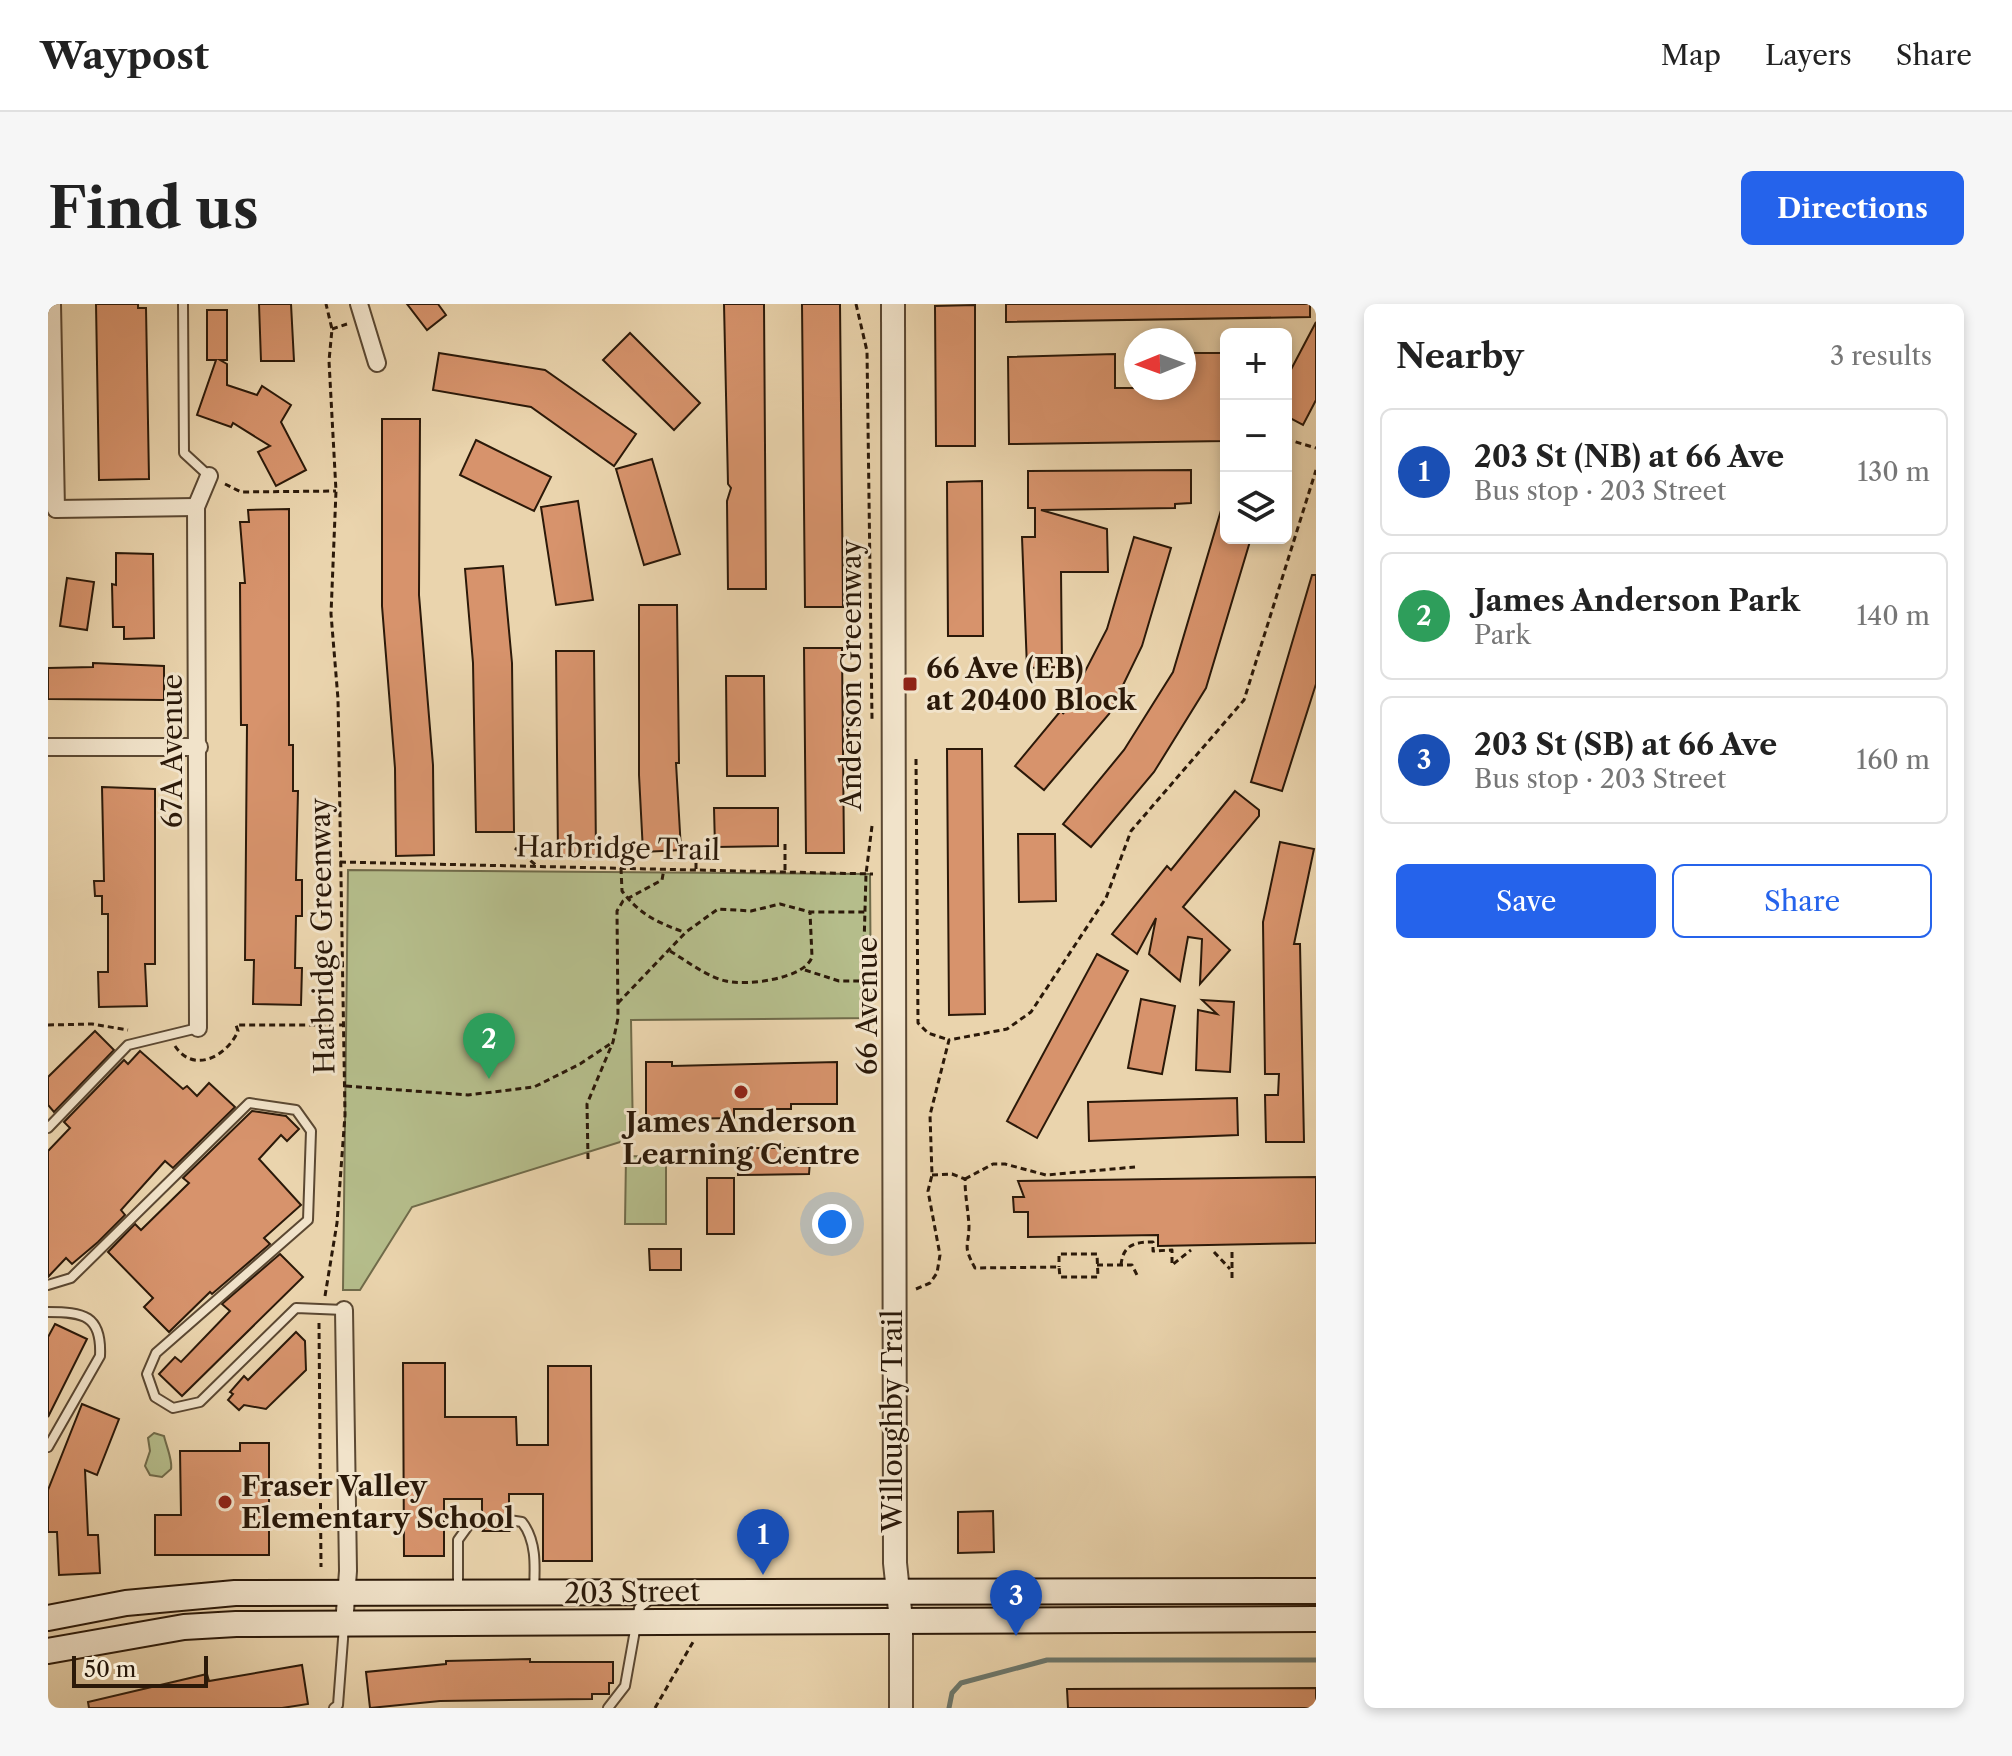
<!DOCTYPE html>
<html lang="en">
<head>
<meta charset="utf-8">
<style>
	:root { --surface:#fff; --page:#f6f6f6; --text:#222; --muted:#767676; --line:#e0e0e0; --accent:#2563eb }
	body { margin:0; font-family:"Libre Caslon Text",serif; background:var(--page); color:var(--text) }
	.controls { position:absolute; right:24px; top:24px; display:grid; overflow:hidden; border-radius:12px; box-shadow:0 4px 12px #0003 }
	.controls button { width:72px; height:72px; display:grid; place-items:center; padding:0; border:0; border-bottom:2px solid var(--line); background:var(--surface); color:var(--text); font:40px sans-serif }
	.compass { position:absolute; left:1076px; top:24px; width:72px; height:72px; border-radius:50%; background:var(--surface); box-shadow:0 4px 12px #0003; rotate:269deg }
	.scale { position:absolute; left:24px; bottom:20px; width:136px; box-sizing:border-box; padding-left:8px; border:4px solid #2b1909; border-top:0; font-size:22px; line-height:28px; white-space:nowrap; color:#2b1909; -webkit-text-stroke:6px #f1e3ca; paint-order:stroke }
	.you { position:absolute; left:784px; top:920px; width:28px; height:28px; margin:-20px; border:6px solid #fff; border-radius:50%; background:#1a73e8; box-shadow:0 0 0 12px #1a73e833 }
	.badge { display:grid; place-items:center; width:52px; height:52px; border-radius:50%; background:var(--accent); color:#fff; font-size:26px; font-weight:700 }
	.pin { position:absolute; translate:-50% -66px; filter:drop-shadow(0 2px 4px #0008) }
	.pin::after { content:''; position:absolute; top:42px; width:28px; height:24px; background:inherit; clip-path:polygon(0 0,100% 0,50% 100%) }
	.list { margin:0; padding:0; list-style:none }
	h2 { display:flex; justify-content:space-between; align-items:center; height:104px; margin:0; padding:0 32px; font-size:34px }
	h2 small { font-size:26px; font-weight:400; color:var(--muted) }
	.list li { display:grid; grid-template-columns:52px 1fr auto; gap:24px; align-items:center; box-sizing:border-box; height:128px; margin:0 16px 16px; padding:0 16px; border:2px solid var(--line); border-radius:12px }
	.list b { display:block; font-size:30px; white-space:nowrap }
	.list p { margin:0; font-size:26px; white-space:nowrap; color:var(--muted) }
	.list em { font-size:26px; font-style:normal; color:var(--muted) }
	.actions { display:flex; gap:16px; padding:24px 32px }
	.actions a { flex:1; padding:18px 0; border:2px solid var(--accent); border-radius:12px; text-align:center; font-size:28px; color:var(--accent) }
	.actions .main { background:var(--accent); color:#fff }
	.icon { flex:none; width:44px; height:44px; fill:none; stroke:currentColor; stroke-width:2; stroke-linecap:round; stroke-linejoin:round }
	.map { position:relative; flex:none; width:1268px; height:1404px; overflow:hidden; border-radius:12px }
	header { display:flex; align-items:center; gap:48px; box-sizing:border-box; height:112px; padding:0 40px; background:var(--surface); border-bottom:2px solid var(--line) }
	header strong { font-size:38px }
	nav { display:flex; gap:44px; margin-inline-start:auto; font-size:28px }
	.intro { display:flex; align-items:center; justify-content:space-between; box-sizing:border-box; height:192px; padding:0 48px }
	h1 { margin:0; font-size:56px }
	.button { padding:20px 36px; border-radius:12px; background:var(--accent); color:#fff; font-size:28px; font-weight:700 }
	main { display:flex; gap:48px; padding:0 48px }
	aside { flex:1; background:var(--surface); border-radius:12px; box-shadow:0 4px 12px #0003 }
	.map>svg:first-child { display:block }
	.green { fill:#b5bd8b; stroke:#706b4a; stroke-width:2 }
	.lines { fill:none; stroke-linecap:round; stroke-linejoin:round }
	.stream { stroke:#6c786d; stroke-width:5 }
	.building { fill:#d7936c; stroke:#2b1909; stroke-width:2 }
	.service-casing { stroke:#5b4832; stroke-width:12 }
	.minor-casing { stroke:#5b4832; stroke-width:20 }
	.tertiary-casing { stroke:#5b4832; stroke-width:26 }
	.secondary-casing { stroke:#2b1909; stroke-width:28 }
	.path { stroke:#2b1909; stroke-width:3; stroke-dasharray:6 4; stroke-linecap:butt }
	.service { stroke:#f1e3ca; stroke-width:8 }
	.minor { stroke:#f1e3ca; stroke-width:16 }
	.tertiary { stroke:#f1e3ca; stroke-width:22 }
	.secondary { stroke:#f1e3ca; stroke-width:24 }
	.poi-dot { fill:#8f2418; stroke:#f1e3ca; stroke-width:3 }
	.labels { text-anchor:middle; stroke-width:6; stroke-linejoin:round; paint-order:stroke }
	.poi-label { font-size:28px; font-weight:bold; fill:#2b1909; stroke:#f1e3ca; text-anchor:start }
	.street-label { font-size:28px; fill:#2b1909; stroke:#f1e3ca }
</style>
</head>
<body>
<header>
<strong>Waypost</strong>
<nav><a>Map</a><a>Layers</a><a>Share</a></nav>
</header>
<div class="intro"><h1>Find us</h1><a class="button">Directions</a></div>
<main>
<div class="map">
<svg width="1268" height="1404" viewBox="0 0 1268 1404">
	<rect width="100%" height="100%" fill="#ead4ad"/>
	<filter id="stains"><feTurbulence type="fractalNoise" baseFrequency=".0025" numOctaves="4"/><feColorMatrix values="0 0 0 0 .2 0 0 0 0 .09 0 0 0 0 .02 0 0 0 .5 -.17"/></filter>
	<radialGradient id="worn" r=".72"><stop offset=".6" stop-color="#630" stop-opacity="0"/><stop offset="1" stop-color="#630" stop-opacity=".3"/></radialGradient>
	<g class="green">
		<polygon points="300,566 822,570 823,714 583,716 585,834 364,903 312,986 295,986"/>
		<polygon points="578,852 618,853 618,920 577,920"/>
		<path d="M 106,1129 L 116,1132 C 118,1141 125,1157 123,1165 L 114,1173 L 102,1171 L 97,1162 L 102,1147 L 100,1134 Z"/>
	</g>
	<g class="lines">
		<polyline class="stream" points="901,1404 904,1389 913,1379 999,1356 1268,1356"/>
	</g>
	<g class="building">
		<polygon points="48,0 90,0 90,4 98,4 101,175 51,176"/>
		<polygon points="211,0 243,0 246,57 213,57"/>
		<polygon points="359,0 390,0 398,11 379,26"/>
		<polygon points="676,0 716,0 718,285 680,285 679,197 683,184 680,180"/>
		<polygon points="754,0 792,0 795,303 757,303"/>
		<polygon points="958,0 1262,0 1262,13 958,18"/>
		<polygon points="927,1 927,142 888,142 887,2"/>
		<polygon points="159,6 179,6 179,56 172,56 179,60 179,81 209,91 214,82 243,101 233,118 258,166 228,182 210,148 222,142 185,119 183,123 149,111 168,56 159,56"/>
		<polygon points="1268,18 1268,96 1255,121 1238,112 1238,75"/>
		<polygon points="582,29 652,99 626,126 555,56"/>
		<polygon points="391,49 497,66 588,130 566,162 483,103 385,86"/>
		<polygon points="1136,49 1178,49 1178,137 961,140 960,53 1067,50 1067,84 1136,84"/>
		<polygon points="334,115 372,115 371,291 385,461 386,551 348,552 347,464 334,302"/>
		<polygon points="428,136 503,173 486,207 412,171"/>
		<polygon points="604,155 632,250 596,261 568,165"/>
		<polygon points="1143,166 1143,199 1127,200 1127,204 993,206 1059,225 1060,268 1013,268 1014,363 979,364 974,233 987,233 987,204 980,204 980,167"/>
		<polygon points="934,177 935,332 900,332 899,178"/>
		<polygon points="530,197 545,296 508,301 493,203"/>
		<polygon points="1174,203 1178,203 1178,234 1203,234 1158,384 1106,468 1043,543 1015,520 1076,446 1125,368"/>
		<polygon points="241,205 241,441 245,441 245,487 250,487 248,576 254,576 254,612 248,612 247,664 254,664 253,701 205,700 206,656 197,656 199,421 193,421 192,279 197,279 192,218 201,218 200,206"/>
		<polygon points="1086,233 1123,244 1094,342 1061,410 996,486 967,462 1015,404 1015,410 1059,325"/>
		<polygon points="68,249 105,250 106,334 76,335 76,323 65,323 64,280 68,281"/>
		<polygon points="455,262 464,359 466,528 428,528 425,359 417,265"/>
		<polygon points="1264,271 1268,271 1268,380 1234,487 1203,478"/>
		<polygon points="19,274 46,278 39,326 12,322"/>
		<polygon points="591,301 629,301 631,459 628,459 633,546 595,548 591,471"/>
		<polygon points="756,344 794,344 796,549 758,549"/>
		<polygon points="508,347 546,347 548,551 510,552"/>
		<polygon points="45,359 116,362 116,396 0,395 0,364 45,363"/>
		<polygon points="678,372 716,372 717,472 679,472"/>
		<polygon points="899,445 934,445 937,710 901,711"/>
		<polygon points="54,483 107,485 107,660 97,660 99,702 51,703 50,668 60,668 60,610 54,610 54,592 47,592 46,577 56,577"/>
		<polygon points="1187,487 1211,506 1211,512 1135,603 1182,646 1152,680 1154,635 1140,633 1132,677 1101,650 1108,614 1089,650 1064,630 1119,562 1123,566"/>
		<polygon points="666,504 730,504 730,542 667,543"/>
		<polygon points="970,530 1007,530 1008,597 971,598"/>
		<polygon points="1232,538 1266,545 1246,640 1252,640 1256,838 1218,838 1217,791 1230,791 1231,770 1217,770 1215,618"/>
		<polygon points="1049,650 1080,667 989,834 959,817"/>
		<polygon points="1093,695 1127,702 1114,770 1080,764"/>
		<polygon points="1154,696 1186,698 1182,768 1148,766 1150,706 1169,710"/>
		<polygon points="47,727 66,746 6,808 0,801 0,773"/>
		<polygon points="92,747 135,785 139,782 149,792 161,779 187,803 125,864 117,857 73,906 77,911 50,938 24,960 18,954 0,973 0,847 22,824 16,818 76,756 80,760"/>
		<polygon points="598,758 624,758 624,762 789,758 789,800 743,800 743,805 686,805 686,814 626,815 625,823 598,823"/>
		<polygon points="1189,794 1190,831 1041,837 1040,798"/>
		<polygon points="204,807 238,812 251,825 239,837 233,831 211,855 253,901 216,934 222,940 164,990 162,988 121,1028 96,1003 105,994 60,948 87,920 93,926 141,879 135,874"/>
		<polygon points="690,844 763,844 761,870 690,871"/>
		<polygon points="1268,873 1268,939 1110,942 1110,931 980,933 980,908 966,908 965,893 976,893 970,877"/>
		<rect x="659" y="874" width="27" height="56"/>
		<polygon points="601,945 633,945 633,966 602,966"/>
		<polygon points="232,950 255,973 134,1092 111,1070 127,1053 133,1058 182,1007 174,1000"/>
		<polygon points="7,1020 39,1035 0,1113 0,1033"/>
		<polygon points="248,1028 257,1037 258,1066 218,1105 196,1101 191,1106 180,1096 185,1090 182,1088 196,1072 200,1076"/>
		<polygon points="355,1059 397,1059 397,1113 468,1113 469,1141 500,1141 500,1062 543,1062 544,1257 495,1257 495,1190 461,1190 461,1209 454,1216 461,1227 435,1227 441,1216 434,1209 434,1195 396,1195 396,1252 356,1252"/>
		<polygon points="34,1100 71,1115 49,1171 37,1166 40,1231 50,1231 52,1269 11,1271 9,1228 0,1228 0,1186"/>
		<polygon points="192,1139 221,1139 221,1251 107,1251 107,1211 133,1211 132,1147 192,1147"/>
		<polygon points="945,1207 946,1248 910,1249 910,1208"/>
		<polygon points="482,1355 482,1358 565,1358 565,1379 561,1379 561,1390 544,1390 544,1395 392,1397 322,1404 318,1368 398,1360 398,1357"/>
		<polygon points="254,1361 260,1400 234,1404 41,1404 40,1398 159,1370 161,1377"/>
		<polygon points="1268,1384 1268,1404 1020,1404 1019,1385"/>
	</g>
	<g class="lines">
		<defs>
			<g id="service">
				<polyline points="135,0 136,149 161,172"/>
				<polyline points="0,824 80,741 150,724"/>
				<polyline points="0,981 23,974 201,799 248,806 263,827 260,916 108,1049 99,1070 107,1093 125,1104 152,1098 248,1004 296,1006"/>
				<path d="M 0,1008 C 35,1008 54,1011 52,1052 L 0,1143"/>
				<path d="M 461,1216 L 474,1218 C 489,1237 487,1264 486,1286"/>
				<polyline points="410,1287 410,1236 423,1218 434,1216"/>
				<polyline points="286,1404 290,1401 296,1322"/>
				<polyline points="560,1404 577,1382 591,1304 603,1295"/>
			</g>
			<g id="minor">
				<polyline points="4,0 8,205"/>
				<polyline points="311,0 329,59"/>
				<polyline points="8,205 148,203"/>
				<polyline points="0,443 151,443"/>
				<polyline points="150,724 148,203 161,172"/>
				<polyline points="296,1006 300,1267 296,1321"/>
			</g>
			<polyline id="tertiary" points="845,0 847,1259 853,1316 853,1404"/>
			<g id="secondary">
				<polyline points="0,1314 78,1299 187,1289 1268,1287"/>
				<polyline points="0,1347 136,1323 188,1320 1268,1315"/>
			</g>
		</defs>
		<use href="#service" class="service-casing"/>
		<use href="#minor" class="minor-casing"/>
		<use href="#tertiary" class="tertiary-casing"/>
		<use href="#secondary" class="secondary-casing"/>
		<g class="path">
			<polyline points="808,0 819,47 824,415"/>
			<polyline points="284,25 299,20"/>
			<polyline points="1238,135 1268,144"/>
			<polyline points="177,180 193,188 288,187"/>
			<polyline points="868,455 870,719 880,729 901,736"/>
			<polyline points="824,522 818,570 815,677 820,711 827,712"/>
			<polyline points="467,544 489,562"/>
			<polyline points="648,549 648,565"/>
			<polyline points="292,558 825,570"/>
			<path d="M 573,564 L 574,587 C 591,610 610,619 636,628"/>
			<polyline points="737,566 737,538"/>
			<path d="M 622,647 C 639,657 659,673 678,677 C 698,682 757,675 764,653 L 762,608"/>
			<polyline points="757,666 791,677 815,677"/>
			<polyline points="570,699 638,628 670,605 703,607 732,600 762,608 817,608"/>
			<polyline points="0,721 44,720 80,726"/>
			<path d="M 127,742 C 146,771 180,751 190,727 L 188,721 L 294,721"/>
			<polyline points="298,782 420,791 486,783 532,760 565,738"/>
			<polyline points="540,855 539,800 565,738 570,714 569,607 575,597 614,576 616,565"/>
			<path d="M 884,871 L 904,870 L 917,875 C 917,891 920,906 921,921 C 921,944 914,940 927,964 L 1011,963 L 1012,973 L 1050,973 L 1049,950 L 1011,950 L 1011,963"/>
			<polyline points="917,875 945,860 957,860 998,871 1087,863"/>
			<polyline points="1166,948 1182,965"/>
			<polyline points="1049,961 1084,961 1090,973"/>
			<path d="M 1073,961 C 1075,941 1086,938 1105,938 L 1105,947 L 1124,946 L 1124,961 L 1143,946"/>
			<polyline points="1184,974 1184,944"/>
			<polyline points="868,985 882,979 889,969 892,951 880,887 884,871 882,811 901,736 959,725 983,708 1058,594 1083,527 1196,396 1268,166"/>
			<polyline points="277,992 289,919 297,811 290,395 283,310 288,187 281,57 284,25 278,0"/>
			<polyline points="271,1019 273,1263"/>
			<polyline points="607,1404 645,1338"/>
		</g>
		<use href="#service" class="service"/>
		<use href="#minor" class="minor"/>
		<use href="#tertiary" class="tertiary"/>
		<use href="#secondary" class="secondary"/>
	</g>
	<g class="poi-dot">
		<rect x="854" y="372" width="16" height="16" rx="4"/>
		<circle cx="693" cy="788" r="8"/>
		<circle cx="177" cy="1198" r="8"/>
	</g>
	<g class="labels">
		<g class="poi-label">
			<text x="878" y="374">66 Ave (EB)<tspan x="878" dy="32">at 20400 Block</tspan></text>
			<text x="693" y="828" text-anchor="middle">James Anderson<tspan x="693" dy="32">Learning Centre</tspan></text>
			<text x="193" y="1192">Fraser Valley<tspan x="193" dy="32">Elementary School</tspan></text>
		</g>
		<g class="street-label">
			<text transform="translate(803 371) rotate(-90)" y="10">Anderson Greenway</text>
			<text transform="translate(124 447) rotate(-90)" y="10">67A Avenue</text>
			<text transform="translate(570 544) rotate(1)" y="10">Harbridge Trail</text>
			<text transform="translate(274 632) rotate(-91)" y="10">Harbridge Greenway</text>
			<text transform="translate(819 702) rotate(-90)" y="10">66 Avenue</text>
			<text transform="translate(844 1117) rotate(-90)" y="10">Willoughby Trail</text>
			<text transform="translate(584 1288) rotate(-1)" y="10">203 Street</text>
		</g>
	</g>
	<rect width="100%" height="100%" filter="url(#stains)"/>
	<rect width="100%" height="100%" fill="url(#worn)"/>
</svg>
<div class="controls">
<button>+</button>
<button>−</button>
<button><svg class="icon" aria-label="layers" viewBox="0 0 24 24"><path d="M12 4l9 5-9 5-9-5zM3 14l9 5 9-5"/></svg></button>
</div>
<svg class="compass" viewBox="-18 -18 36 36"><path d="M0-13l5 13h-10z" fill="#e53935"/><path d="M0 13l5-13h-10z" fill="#767676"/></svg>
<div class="scale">50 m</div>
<div class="you"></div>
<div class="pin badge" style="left:715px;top:1271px;background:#1a4fb4">1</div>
<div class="pin badge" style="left:441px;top:775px;background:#2e9e5b">2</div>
<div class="pin badge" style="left:968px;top:1332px;background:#1a4fb4">3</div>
</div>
<aside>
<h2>Nearby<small>3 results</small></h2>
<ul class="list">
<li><span class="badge" style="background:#1a4fb4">1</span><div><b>203 St (NB) at 66 Ave</b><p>Bus stop · 203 Street</p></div><em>130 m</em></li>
<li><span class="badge" style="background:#2e9e5b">2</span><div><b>James Anderson Park</b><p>Park</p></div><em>140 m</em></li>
<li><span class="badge" style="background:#1a4fb4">3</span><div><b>203 St (SB) at 66 Ave</b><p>Bus stop · 203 Street</p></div><em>160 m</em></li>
</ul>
<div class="actions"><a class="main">Save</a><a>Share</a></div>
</aside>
</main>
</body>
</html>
